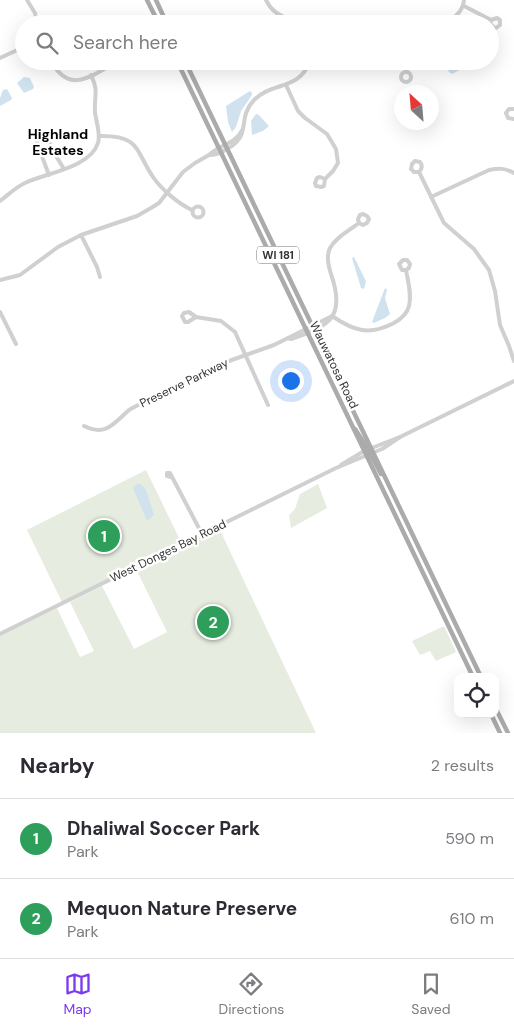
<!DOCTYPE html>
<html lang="en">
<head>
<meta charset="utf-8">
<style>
	:root { --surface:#fff; --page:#f7f7f7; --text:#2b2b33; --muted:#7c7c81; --line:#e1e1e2; --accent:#7c3aed }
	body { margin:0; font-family:"DM Sans",sans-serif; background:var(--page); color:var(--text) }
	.controls { position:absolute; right:15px; bottom:15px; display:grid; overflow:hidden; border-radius:10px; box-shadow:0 5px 20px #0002 }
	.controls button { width:45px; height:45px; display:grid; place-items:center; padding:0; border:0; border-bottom:1px solid var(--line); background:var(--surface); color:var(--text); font:25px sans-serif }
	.compass { position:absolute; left:394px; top:85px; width:45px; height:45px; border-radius:50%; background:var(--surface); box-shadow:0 5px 20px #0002; rotate:334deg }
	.you { position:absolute; left:290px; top:380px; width:18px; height:18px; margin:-12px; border:4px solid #fff; border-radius:50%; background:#1a73e8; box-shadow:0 0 0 8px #1a73e833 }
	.badge { display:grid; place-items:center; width:32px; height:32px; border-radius:50%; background:var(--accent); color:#fff; font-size:16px; font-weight:700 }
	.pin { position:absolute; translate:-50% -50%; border:2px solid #fff; box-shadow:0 1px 5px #0006 }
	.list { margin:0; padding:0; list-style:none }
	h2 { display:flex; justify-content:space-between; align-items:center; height:65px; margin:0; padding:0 20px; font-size:21px }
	h2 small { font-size:16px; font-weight:400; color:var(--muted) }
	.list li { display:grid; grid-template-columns:32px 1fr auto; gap:15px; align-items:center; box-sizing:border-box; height:80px; padding:0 20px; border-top:1px solid var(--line) }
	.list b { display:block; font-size:19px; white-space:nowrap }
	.list p { margin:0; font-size:16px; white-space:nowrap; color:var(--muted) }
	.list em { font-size:16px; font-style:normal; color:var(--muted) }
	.icon { flex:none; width:28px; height:28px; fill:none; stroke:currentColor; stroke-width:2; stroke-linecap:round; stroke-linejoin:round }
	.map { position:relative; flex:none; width:514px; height:733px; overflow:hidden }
	.search { position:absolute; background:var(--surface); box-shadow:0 5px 20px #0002; left:15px; right:15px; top:15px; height:55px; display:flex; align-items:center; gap:12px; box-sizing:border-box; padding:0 18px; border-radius:28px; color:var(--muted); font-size:19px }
	.sheet { height:225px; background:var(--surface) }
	nav { display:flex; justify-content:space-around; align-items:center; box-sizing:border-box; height:70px; border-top:1px solid var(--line); background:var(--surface); font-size:14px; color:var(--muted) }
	nav a { display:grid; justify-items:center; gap:2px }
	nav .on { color:var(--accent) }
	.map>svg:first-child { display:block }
	.green { fill:#e6ecdf }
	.water { fill:#cfe2ee }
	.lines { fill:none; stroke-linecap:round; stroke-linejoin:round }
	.minor { stroke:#d0d0d0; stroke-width:4 }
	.major { stroke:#ababab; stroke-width:4.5 }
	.labels { text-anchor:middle; stroke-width:5; stroke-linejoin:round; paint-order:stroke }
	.shield { fill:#fff; stroke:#707070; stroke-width:1 }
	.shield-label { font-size:11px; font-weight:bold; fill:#333 }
	.street-label { font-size:12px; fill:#333; stroke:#fff }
	.neighbourhood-label { font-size:14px; font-weight:bold; fill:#000; stroke:#fff }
</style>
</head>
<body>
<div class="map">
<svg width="514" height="733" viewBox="0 0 514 733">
	<rect width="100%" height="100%" fill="#fff"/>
	<g class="green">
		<polygon points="146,470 181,542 62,602 27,530"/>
		<polygon points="318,484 327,508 291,528 289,515 295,509 300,494"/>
		<polygon points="219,528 316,733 0,733 0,636 57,608 80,657 94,651 70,602 102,586 134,649 167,632 136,569"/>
		<polygon points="444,626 456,652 436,661 430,651 420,655 412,641"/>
	</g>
	<g class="water">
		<polygon points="446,61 476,61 452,74 449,72 445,64"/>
		<polygon points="24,77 30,78 34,87 33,89 24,93 17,83"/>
		<polygon points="7,89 12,98 11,100 0,106 0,98 3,90"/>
		<polygon points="250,91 252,93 252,95 241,111 236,127 232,132 228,122 226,106"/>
		<polygon points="256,114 259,115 269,126 263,131 252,135 251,121"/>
		<polygon points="354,257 366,281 364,289 361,288 352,258"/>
		<polygon points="385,288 387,290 385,298 390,314 385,318 374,323 372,322"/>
		<polygon points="137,484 141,484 146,490 154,515 147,521 133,488"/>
	</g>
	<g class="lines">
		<g class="minor">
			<polyline points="27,0 35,13 37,24"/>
			<path d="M 266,0 C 274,16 283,15 297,24"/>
			<polyline points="464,6 491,20 497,18 500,20 500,25 496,28 493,27 490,23 491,20"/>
			<polyline points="377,24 378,21 382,18 385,19 387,24"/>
			<path d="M 447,24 C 455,17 463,11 464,0"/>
			<polyline points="0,58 24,47"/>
			<path d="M 51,61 C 70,96 92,75 118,61"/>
			<circle cx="406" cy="77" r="5"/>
			<polyline points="406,72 409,61"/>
			<polyline points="286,85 298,111 305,118 327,134 336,149 338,163 333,171 325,179 324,186 321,187 316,186 315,183 317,178 320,177 325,179"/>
			<polyline points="514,109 509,109 506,113 508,118 514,119"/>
			<path d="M 243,129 C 234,146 221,143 209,155 C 215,155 221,153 227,149 C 253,135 236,119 254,100 C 273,81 299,91 310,61"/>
			<path d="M 99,136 C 140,135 135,150 153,177 C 162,190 179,204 192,210"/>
			<path d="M 419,172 C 422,169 423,166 420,162 L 415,161 L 412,164 L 411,169 L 414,172 L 419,172 L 444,223 L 474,249 L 489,270 L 495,291 L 500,325 L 509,346 L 514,361"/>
			<polyline points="49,175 37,143 37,140 41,136 47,137 53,151 64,169"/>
			<path d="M 431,197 L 489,170 C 499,168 505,168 514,173"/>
			<path d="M 0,201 C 8,195 16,187 25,183 C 45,173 90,168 98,143 C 101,134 96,122 95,112 C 94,95 99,92 91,75"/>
			<circle cx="198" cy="212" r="5.5"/>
			<polyline points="81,235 97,267 100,277"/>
			<polyline points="0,280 20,275 58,247 81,235 137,216 151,208 159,203 183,172 195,163 209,155"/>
			<polyline points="0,312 16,344"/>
			<path d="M 332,316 C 354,331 369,336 394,323 C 401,319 407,314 409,306 C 412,294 408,282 406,270 L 409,268 L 410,264 L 407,260 L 403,260 L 399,264 L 402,270 L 406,270"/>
			<polyline points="196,317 188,322 185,322 182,316 184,313 189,312 196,317 221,321 235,332 268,405"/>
			<path d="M 288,338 L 291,339 C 330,326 346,317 331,274 C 328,265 326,256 330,248 C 336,237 350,230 359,223 L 363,225 L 367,223 L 369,219 L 367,216 L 363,214 L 360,215 L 358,219 L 359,223"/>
			<path d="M 84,426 C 106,437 114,423 129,410 C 134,407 139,405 143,402 L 229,361 L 274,345 L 332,316"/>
			<polyline points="341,465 364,451 400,437 514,381"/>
			<polyline points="171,477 167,476 167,473 170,473 202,534"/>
			<polyline points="0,634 336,468 382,449 400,437"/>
		</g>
		<g class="major">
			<polyline points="147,0 159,24"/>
			<polyline points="156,0 167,24"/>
			<polyline points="177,61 473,677"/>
			<polyline points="185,61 481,677"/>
			<polyline points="355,429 370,452"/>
			<polyline points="366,451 372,457 381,474"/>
			<polyline points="495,707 508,733"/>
			<polyline points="491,714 500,733"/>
		</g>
	</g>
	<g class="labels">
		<rect class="shield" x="257" y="246.5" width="42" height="17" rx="4"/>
		<g class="shield-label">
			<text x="278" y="259">WI 181</text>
		</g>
		<g class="street-label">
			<text transform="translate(334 365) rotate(64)" y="4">Wauwatosa Road</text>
			<text transform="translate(184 383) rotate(-26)" y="4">Preserve Parkway</text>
			<text transform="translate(168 551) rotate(-26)" y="4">West Donges Bay Road</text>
		</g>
		<g class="neighbourhood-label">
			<text x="58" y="139">Highland<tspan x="58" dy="16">Estates</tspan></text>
		</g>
	</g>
</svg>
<div class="controls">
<button><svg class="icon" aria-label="locate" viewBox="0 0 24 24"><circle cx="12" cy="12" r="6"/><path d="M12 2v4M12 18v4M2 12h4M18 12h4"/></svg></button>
</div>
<svg class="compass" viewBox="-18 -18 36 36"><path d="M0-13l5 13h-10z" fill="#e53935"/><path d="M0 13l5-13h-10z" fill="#7c7c81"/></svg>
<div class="you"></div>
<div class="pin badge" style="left:104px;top:536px;background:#2e9e5b">1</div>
<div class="pin badge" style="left:213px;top:622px;background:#2e9e5b">2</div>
<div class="search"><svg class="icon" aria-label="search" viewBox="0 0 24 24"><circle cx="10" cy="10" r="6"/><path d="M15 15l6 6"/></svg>Search here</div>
</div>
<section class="sheet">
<h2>Nearby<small>2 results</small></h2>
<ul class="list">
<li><span class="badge" style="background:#2e9e5b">1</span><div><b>Dhaliwal Soccer Park</b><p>Park</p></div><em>590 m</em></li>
<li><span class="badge" style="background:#2e9e5b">2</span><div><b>Mequon Nature Preserve</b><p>Park</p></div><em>610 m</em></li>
</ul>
</section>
<nav>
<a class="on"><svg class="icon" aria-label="map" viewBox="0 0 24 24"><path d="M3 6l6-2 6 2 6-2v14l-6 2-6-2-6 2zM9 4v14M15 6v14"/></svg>Map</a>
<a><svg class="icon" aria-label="directions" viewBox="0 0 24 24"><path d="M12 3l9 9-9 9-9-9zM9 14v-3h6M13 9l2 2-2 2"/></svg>Directions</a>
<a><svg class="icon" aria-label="saved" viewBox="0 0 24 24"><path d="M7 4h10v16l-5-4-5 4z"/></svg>Saved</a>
</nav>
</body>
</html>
